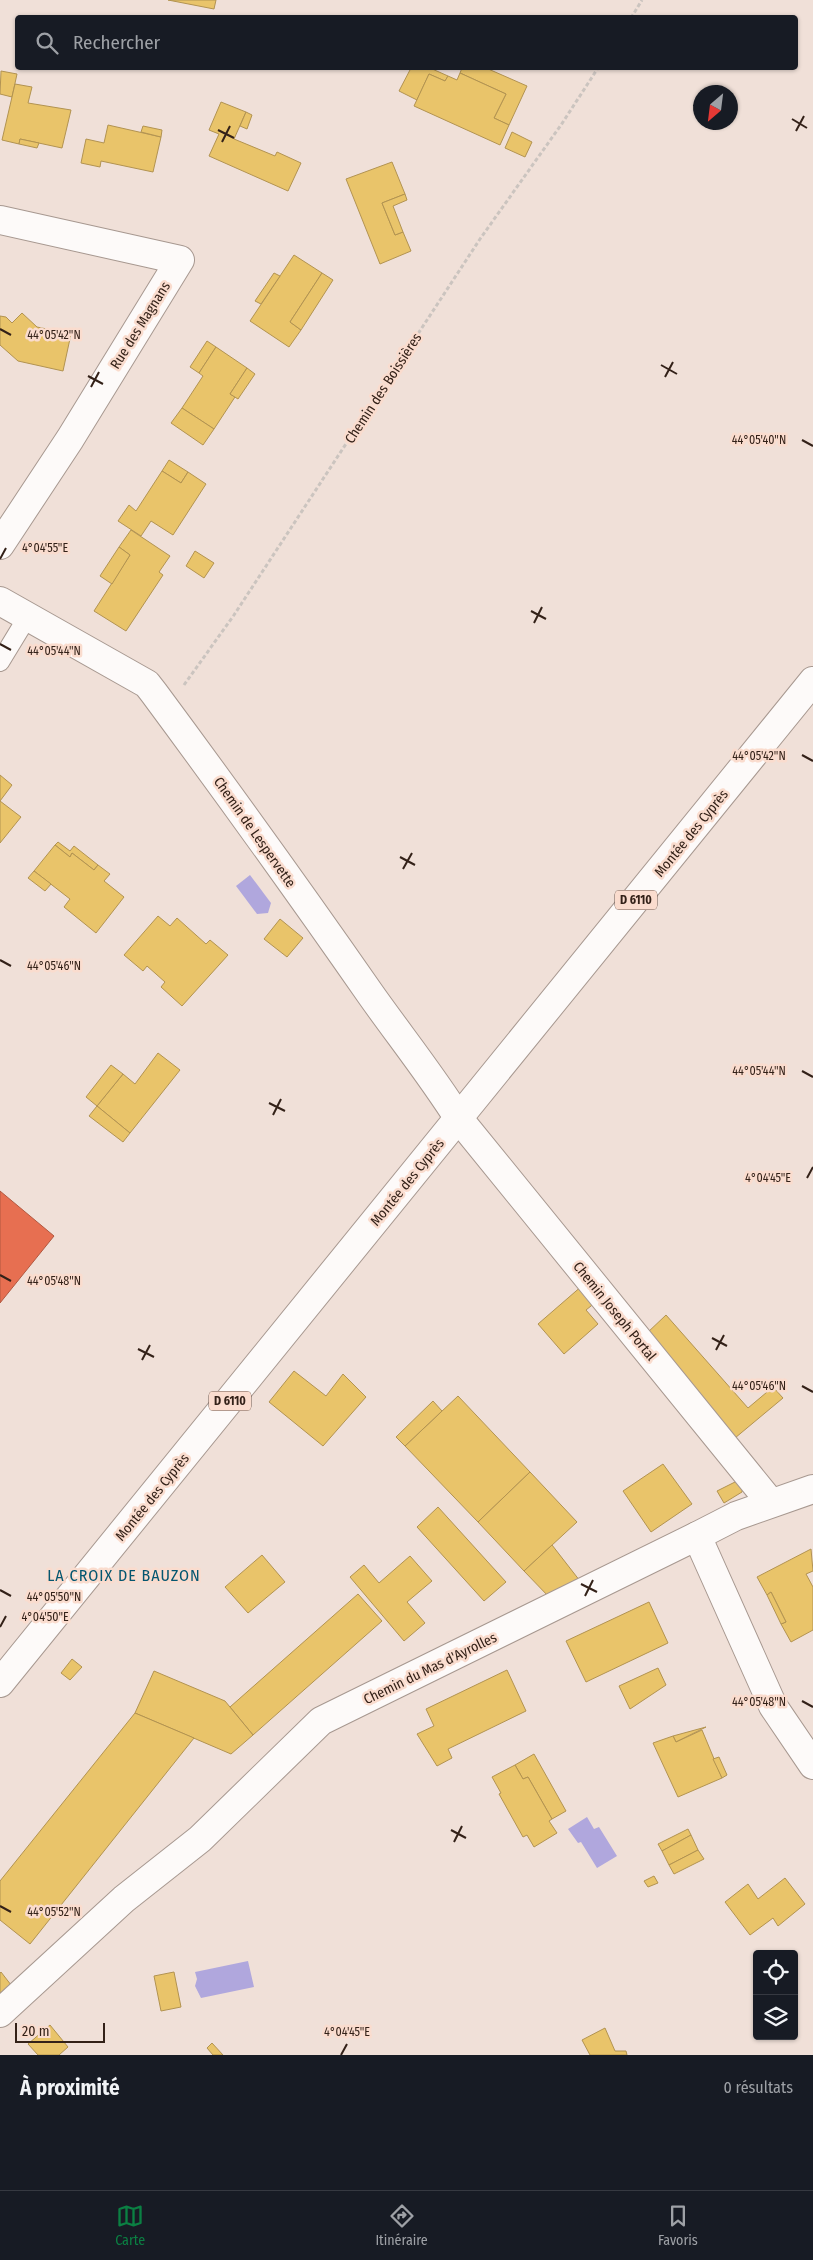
<!DOCTYPE html>
<html lang="fr">
<head>
<meta charset="utf-8">
<style>
	:root { --surface:#171b24; --page:#242831; --text:#f1f3f6; --muted:#9ea1a6; --line:#363941; --accent:#0b8043 }
	body { margin:0; font-family:"Fira Sans Condensed",sans-serif; background:var(--page); color:var(--text) }
	.controls { position:absolute; right:15px; bottom:15px; display:grid; overflow:hidden; border-radius:5px; box-shadow:0 1px 4px #0004 }
	.controls button { width:45px; height:45px; display:grid; place-items:center; padding:0; border:0; border-bottom:1px solid var(--line); background:var(--surface); color:var(--text); font:25px sans-serif }
	.compass { position:absolute; left:693px; top:85px; width:45px; height:45px; border-radius:50%; background:var(--surface); box-shadow:0 1px 4px #0004; rotate:208deg }
	.scale { position:absolute; left:15px; bottom:12px; width:90px; box-sizing:border-box; padding-left:5px; border:2px solid #332118; border-top:0; font-size:14px; line-height:18px; white-space:nowrap; color:#332118; -webkit-text-stroke:4px #fadcce; paint-order:stroke }
	.list { margin:0; padding:0; list-style:none }
	h2 { display:flex; justify-content:space-between; align-items:center; height:65px; margin:0; padding:0 20px; font-size:21px }
	h2 small { font-size:16px; font-weight:400; color:var(--muted) }
	.icon { flex:none; width:28px; height:28px; fill:none; stroke:currentColor; stroke-width:2; stroke-linecap:round; stroke-linejoin:round }
	.map { position:relative; flex:none; width:813px; height:2055px; overflow:hidden }
	.search { position:absolute; background:var(--surface); box-shadow:0 1px 4px #0004; left:15px; right:15px; top:15px; height:55px; display:flex; align-items:center; gap:12px; box-sizing:border-box; padding:0 18px; border-radius:5px; color:var(--muted); font-size:19px }
	.sheet { height:135px; background:var(--surface) }
	nav { display:flex; justify-content:space-around; align-items:center; box-sizing:border-box; height:70px; border-top:1px solid var(--line); background:var(--surface); font-size:14px; color:var(--muted) }
	nav a { display:grid; justify-items:center; gap:2px }
	nav .on { color:var(--accent) }
	.map>svg:first-child { display:block }
	.water { fill:#b0a7dd }
	.homes { fill:#e9c46a; stroke:#b29351 }
	.shops { fill:#e76f51; stroke:#b15840 }
	.lines { fill:none; stroke-linecap:round; stroke-linejoin:round }
	.lane-casing { stroke:#a79890; stroke-width:20 }
	.street-casing { stroke:#a79890; stroke-width:30 }
	.primary-casing { stroke:#a79890; stroke-width:30 }
	.path { stroke:#cbc4bf; stroke-width:3; stroke-dasharray:4 2.5; stroke-linecap:butt }
	.lane { stroke:#fdfaf9; stroke-width:18 }
	.street { stroke:#fdfaf9; stroke-width:28 }
	.primary { stroke:#fdfaf9; stroke-width:28 }
	.ticks { fill:none; stroke:#332118; stroke-width:2 }
	.labels { text-anchor:middle; stroke-width:5; stroke-linejoin:round; paint-order:stroke }
	.shield { fill:#fadcce; stroke:#6f594f; stroke-width:1 }
	.shield-label { font-size:12px; font-weight:bold; fill:#332118 }
	.street-label { font-size:14px; fill:#332118; stroke:#fadcce }
	.quarter-label { font-size:16px; letter-spacing:1px; fill:#045670; stroke:#fadcce }
	.ticks-label { font-size:12px; text-anchor:middle; fill:#332118; stroke:#fadcce; stroke-width:5; stroke-linejoin:round; paint-order:stroke }
</style>
</head>
<body>
<div class="map">
<svg width="813" height="2055" viewBox="0 0 813 2055">
	<rect width="100%" height="100%" fill="#f0e0d8"/>
	<g class="water">
		<polygon points="250,875 271,903 268,913 257,914 236,886"/>
		<polygon points="587,1817 594,1829 599,1827 617,1856 597,1868 581,1842 578,1843 568,1829"/>
		<polygon points="248,1961 254,1987 201,1998 195,1986 197,1979 195,1972"/>
	</g>
	<g class="homes">
		<polygon points="168,0 216,0 214,9"/>
		<polygon points="411,68 430,68 448,76 445,81 429,74 417,100 399,91"/>
		<polygon points="462,68 486,68 527,86 509,125 494,118 506,94 460,73"/>
		<polygon points="1,71 17,74 12,97 0,94"/>
		<polygon points="460,73 506,94 494,118 509,125 500,145 414,106 429,74 445,81 448,76 457,80"/>
		<polygon points="15,84 32,87 28,103 71,110 62,148 20,139 19,144 2,140"/>
		<polygon points="221,102 246,112 234,139 275,156 277,152 301,163 288,191 209,156 219,134 209,130"/>
		<polygon points="246,112 252,115 247,129 240,126"/>
		<polygon points="108,125 161,137 153,172 101,161 100,167 81,163 86,139 104,143"/>
		<polygon points="143,126 162,130 161,137 141,132"/>
		<polygon points="512,132 532,142 525,157 505,148"/>
		<polygon points="20,139 39,143 37,148 19,144"/>
		<polygon points="392,162 405,194 382,203 395,235 403,232 411,251 380,264 346,179"/>
		<polygon points="405,194 407,200 393,206 403,232 395,235 382,203"/>
		<polygon points="294,255 322,273 290,322 301,330 289,347 250,321"/>
		<polygon points="274,273 280,276 261,304 255,301"/>
		<polygon points="322,273 333,280 301,330 290,322"/>
		<polygon points="22,313 37,327 71,334 63,371 18,361 0,345 0,316 6,317 12,323"/>
		<polygon points="207,341 216,347 199,373 190,367"/>
		<polygon points="216,347 247,368 230,394 235,397 214,429 182,408 203,376 199,373"/>
		<polygon points="247,368 255,374 238,399 230,394"/>
		<polygon points="182,408 214,429 203,445 171,423"/>
		<polygon points="169,460 188,472 181,483 162,471"/>
		<polygon points="162,471 181,483 188,472 206,484 173,535 151,521 141,536 118,521 129,505 136,511"/>
		<polygon points="131,530 170,556 159,572 163,575 126,631 94,611 130,555 119,547"/>
		<polygon points="119,547 130,555 112,584 100,576"/>
		<polygon points="195,551 214,563 204,578 186,566"/>
		<polygon points="0,775 12,785 0,801 21,817 0,843"/>
		<polygon points="58,842 70,851 74,846 98,865 94,870 72,853 70,857 55,845"/>
		<polygon points="55,845 70,857 72,853 94,870 98,865 110,874 104,881 124,897 96,933 64,907 70,899 34,871"/>
		<polygon points="34,871 51,884 45,891 28,878"/>
		<polygon points="158,916 170,926 177,918 206,944 210,940 228,955 182,1006 161,987 165,982 147,966 143,971 124,955"/>
		<polygon points="280,919 303,938 287,957 264,939"/>
		<polygon points="158,1053 180,1070 130,1133 97,1106 123,1074 135,1084"/>
		<polygon points="111,1065 123,1074 97,1106 86,1097"/>
		<polygon points="97,1106 130,1133 123,1142 89,1116"/>
		<polygon points="583,1285 596,1302 586,1310 598,1324 564,1354 538,1324"/>
		<polygon points="666,1315 748,1408 773,1387 783,1398 735,1438 646,1334"/>
		<polygon points="294,1371 326,1396 343,1374 366,1397 323,1446 269,1402"/>
		<polygon points="458,1396 530,1472 478,1522 405,1446"/>
		<polygon points="433,1401 442,1411 405,1446 396,1437"/>
		<polygon points="663,1464 692,1504 651,1532 623,1491"/>
		<polygon points="530,1472 577,1522 524,1571 478,1522"/>
		<polygon points="739,1480 743,1486 742,1492 724,1503 717,1491"/>
		<polygon points="438,1507 506,1582 484,1601 417,1527"/>
		<polygon points="552,1545 580,1581 550,1598 524,1571"/>
		<polygon points="811,1549 813,1571 806,1574 813,1587 813,1630 791,1642 781,1624 786,1622 771,1592 767,1595 757,1577"/>
		<polygon points="262,1555 285,1582 248,1613 225,1587"/>
		<polygon points="410,1556 432,1581 407,1602 425,1623 404,1641 350,1577 364,1565 379,1583"/>
		<polygon points="771,1592 786,1622 781,1624 767,1595"/>
		<polygon points="358,1594 382,1621 253,1735 230,1707"/>
		<polygon points="649,1602 668,1643 586,1682 566,1641"/>
		<polygon points="72,1659 82,1667 70,1680 61,1673"/>
		<polygon points="658,1668 666,1685 630,1709 619,1686"/>
		<polygon points="507,1670 526,1711 448,1749 452,1758 437,1766 417,1734 434,1726 426,1709"/>
		<polygon points="154,1671 225,1701 253,1735 231,1754 135,1713"/>
		<polygon points="135,1713 194,1738 30,1944 0,1920 0,1881"/>
		<polygon points="706,1727 676,1742 673,1736"/>
		<polygon points="702,1730 722,1778 678,1797 653,1743 673,1736 676,1742"/>
		<polygon points="534,1754 566,1811 552,1819 528,1777 523,1779 515,1765"/>
		<polygon points="719,1757 727,1775 722,1778 713,1759"/>
		<polygon points="515,1765 523,1779 528,1777 552,1819 549,1821 557,1833 534,1847 527,1835 523,1837 499,1794 501,1793 492,1777"/>
		<polygon points="688,1829 691,1835 662,1851 658,1844"/>
		<polygon points="691,1835 698,1850 669,1865 662,1851"/>
		<polygon points="698,1850 704,1859 674,1874 669,1865"/>
		<polygon points="654,1876 658,1883 648,1887 644,1881"/>
		<polygon points="785,1878 805,1904 778,1926 773,1918 750,1935 725,1902 748,1884 758,1899"/>
		<polygon points="1,1972 18,1994 0,2010 0,1973"/>
		<polygon points="174,1972 181,2007 161,2011 154,1976"/>
		<polygon points="50,2025 68,2047 59,2055 38,2055 28,2044"/>
		<polygon points="605,2028 615,2051 626,2051 627,2055 590,2055 582,2040"/>
		<polygon points="212,2043 223,2055 213,2055 207,2048"/>
	</g>
	<polygon class="shops" points="0,1191 54,1236 0,1303"/>
	<g class="lines">
		<defs>
			<polyline id="lane" points="0,662 28,616"/>
			<g id="street">
				<polyline points="0,220 180,260 70,439 0,545"/>
				<path d="M 0,601 L 147,684 L 154,693 C 228,793 300,893 371,995 C 400,1036 432,1076 459,1119 L 771,1503"/>
				<polyline points="697,1536 736,1516 813,1489"/>
				<polyline points="0,2013 124,1899 200,1839 321,1721 697,1536 773,1706 813,1765"/>
			</g>
			<polyline id="primary" points="0,1683 813,681"/>
		</defs>
		<use href="#lane" class="lane-casing"/>
		<use href="#street" class="street-casing"/>
		<use href="#primary" class="primary-casing"/>
		<g class="path">
			<polyline points="631,18 642,0"/>
			<polyline points="184,685 234,615 480,239 561,125 598,68"/>
		</g>
		<use href="#lane" class="lane"/>
		<use href="#street" class="street"/>
		<use href="#primary" class="primary"/>
	</g>
	<path class="ticks" d="M 792,119 L 807,128M 218,130 L 234,138M 796,131 L 804,116M 222,142 L 230,126M 0,329 L 11,335M 661,365 L 677,374M 88,376 L 103,384M 665,377 L 673,362M 91,387 L 99,372M 802,440 L 813,446M 0,559 L 6,548M 531,611 L 546,619M 534,623 L 542,607M 0,644 L 11,650M 802,755 L 813,761M 400,857 L 415,865M 403,869 L 412,853M 0,960 L 11,966M 802,1071 L 813,1077M 269,1103 L 285,1111M 273,1115 L 281,1099M 807,1178 L 813,1167M 0,1275 L 11,1281M 712,1338 L 727,1346M 138,1349 L 154,1357M 716,1350 L 724,1335M 142,1360 L 150,1345M 802,1386 L 813,1392M 581,1584 L 597,1592M 0,1590 L 11,1596M 585,1596 L 593,1580M 0,1627 L 6,1616M 802,1701 L 813,1707M 451,1830 L 466,1838M 454,1842 L 462,1826M 0,1906 L 11,1912M 341,2055 L 347,2044"/>
	<g class="labels">
		<g class="shield">
			<rect x="615" y="890.5" width="42" height="19" rx="4"/>
			<rect x="209" y="1391.5" width="42" height="19" rx="4"/>
		</g>
		<g class="shield-label">
			<text x="636" y="904">D 6110</text>
			<text x="230" y="1405">D 6110</text>
		</g>
		<g class="street-label">
			<text transform="translate(140 325) rotate(-58)" y="5">Rue des Magnans</text>
			<text transform="translate(383 388) rotate(-57)" y="5">Chemin des Boissières</text>
			<text transform="translate(255 832) rotate(55)" y="5">Chemin de Lespervette</text>
			<text transform="translate(691 833) rotate(-51)" y="5">Montée des Cyprès</text>
			<text transform="translate(407 1182) rotate(-51)" y="5">Montée des Cyprès</text>
			<text transform="translate(615 1311) rotate(51)" y="5">Chemin Joseph Portal</text>
			<text transform="translate(152 1497) rotate(-51)" y="5">Montée des Cyprès</text>
			<text transform="translate(430 1668) rotate(-26)" y="5">Chemin du Mas d'Ayrolles</text>
		</g>
		<g class="quarter-label">
			<text x="124" y="1581">LA CROIX DE BAUZON</text>
		</g>
	</g>
	<g class="ticks-label">
		<text x="54" y="339">44°05'42"N</text>
		<text x="759" y="444">44°05'40"N</text>
		<text x="45" y="552">4°04'55"E</text>
		<text x="54" y="655">44°05'44"N</text>
		<text x="759" y="760">44°05'42"N</text>
		<text x="54" y="970">44°05'46"N</text>
		<text x="759" y="1075">44°05'44"N</text>
		<text x="768" y="1182">4°04'45"E</text>
		<text x="54" y="1285">44°05'48"N</text>
		<text x="759" y="1390">44°05'46"N</text>
		<text x="54" y="1601">44°05'50"N</text>
		<text x="45" y="1621">4°04'50"E</text>
		<text x="759" y="1706">44°05'48"N</text>
		<text x="54" y="1916">44°05'52"N</text>
		<text x="347" y="2036">4°04'45"E</text>
	</g>
</svg>
<div class="controls">
<button><svg class="icon" aria-label="locate" viewBox="0 0 24 24"><circle cx="12" cy="12" r="6"/><path d="M12 2v4M12 18v4M2 12h4M18 12h4"/></svg></button>
<button><svg class="icon" aria-label="layers" viewBox="0 0 24 24"><path d="M12 4l9 5-9 5-9-5zM3 14l9 5 9-5"/></svg></button>
</div>
<svg class="compass" viewBox="-18 -18 36 36"><path d="M0-13l5 13h-10z" fill="#e53935"/><path d="M0 13l5-13h-10z" fill="#9ea1a6"/></svg>
<div class="scale">20 m</div>
<div class="search"><svg class="icon" aria-label="search" viewBox="0 0 24 24"><circle cx="10" cy="10" r="6"/><path d="M15 15l6 6"/></svg>Rechercher</div>
</div>
<section class="sheet">
<h2>À proximité<small>0 résultats</small></h2>
<ul class="list">
</ul>
</section>
<nav>
<a class="on"><svg class="icon" aria-label="map" viewBox="0 0 24 24"><path d="M3 6l6-2 6 2 6-2v14l-6 2-6-2-6 2zM9 4v14M15 6v14"/></svg>Carte</a>
<a><svg class="icon" aria-label="directions" viewBox="0 0 24 24"><path d="M12 3l9 9-9 9-9-9zM9 14v-3h6M13 9l2 2-2 2"/></svg>Itinéraire</a>
<a><svg class="icon" aria-label="saved" viewBox="0 0 24 24"><path d="M7 4h10v16l-5-4-5 4z"/></svg>Favoris</a>
</nav>
</body>
</html>
